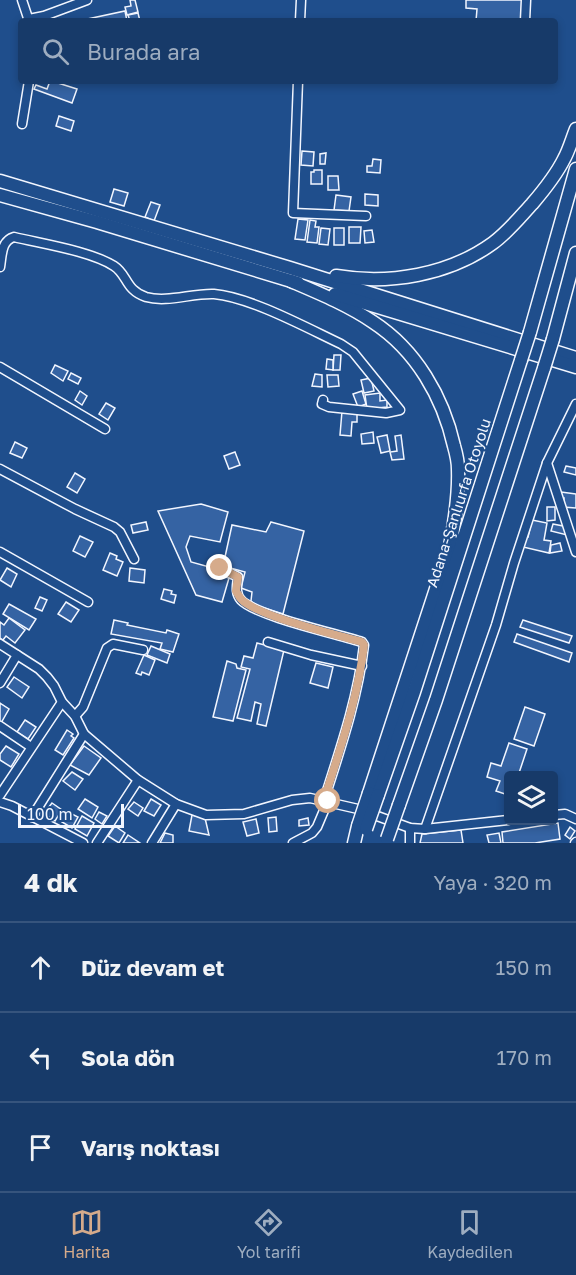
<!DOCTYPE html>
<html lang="tr">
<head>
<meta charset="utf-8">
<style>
	:root { --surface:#173a69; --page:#20416f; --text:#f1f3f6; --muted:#9eadc0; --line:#36547d; --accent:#d6ab8b }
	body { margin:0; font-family:"Golos Text",sans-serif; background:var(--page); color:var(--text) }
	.controls { position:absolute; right:18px; bottom:18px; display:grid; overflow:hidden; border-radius:6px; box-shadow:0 3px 9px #0003 }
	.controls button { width:54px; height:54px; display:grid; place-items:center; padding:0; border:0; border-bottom:2px solid var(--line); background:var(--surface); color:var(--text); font:30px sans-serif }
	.scale { position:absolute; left:18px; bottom:15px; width:106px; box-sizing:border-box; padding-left:6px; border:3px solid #f2f6ff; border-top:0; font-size:16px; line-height:21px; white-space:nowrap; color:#f2f6ff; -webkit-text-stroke:4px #1f4e8c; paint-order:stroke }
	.stop { position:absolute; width:18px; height:18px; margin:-14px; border:4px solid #d6ab8b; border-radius:50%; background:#fff }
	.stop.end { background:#d6ab8b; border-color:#fff; box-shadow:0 2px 6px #0008 }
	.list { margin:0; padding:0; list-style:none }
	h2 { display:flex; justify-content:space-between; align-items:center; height:78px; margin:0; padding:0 24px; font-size:26px }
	h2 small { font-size:20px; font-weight:400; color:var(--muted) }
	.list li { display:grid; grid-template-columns:39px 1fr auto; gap:18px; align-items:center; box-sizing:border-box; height:90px; padding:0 24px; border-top:2px solid var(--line) }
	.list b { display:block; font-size:22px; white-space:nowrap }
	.list em { font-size:20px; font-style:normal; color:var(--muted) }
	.icon { flex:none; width:33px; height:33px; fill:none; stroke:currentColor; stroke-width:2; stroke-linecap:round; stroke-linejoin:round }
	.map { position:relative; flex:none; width:576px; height:843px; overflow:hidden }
	.search { position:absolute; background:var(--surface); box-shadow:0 3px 9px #0003; left:18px; right:18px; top:18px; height:66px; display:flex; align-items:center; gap:15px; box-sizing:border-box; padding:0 21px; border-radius:6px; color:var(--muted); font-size:22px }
	.sheet { height:348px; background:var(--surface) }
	nav { display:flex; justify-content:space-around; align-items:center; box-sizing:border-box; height:84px; border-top:2px solid var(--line); background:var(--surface); font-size:16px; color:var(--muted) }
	nav a { display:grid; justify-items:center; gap:3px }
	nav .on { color:var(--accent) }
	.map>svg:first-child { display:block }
	.building { fill:#3563a3; stroke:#f2f6ff; stroke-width:1.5 }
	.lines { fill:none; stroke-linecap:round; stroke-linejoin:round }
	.minor-casing { stroke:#f2f6ff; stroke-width:11 }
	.highway-casing { stroke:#f2f6ff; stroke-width:15 }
	.minor { stroke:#1f4e8c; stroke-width:8 }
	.highway { stroke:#1f4e8c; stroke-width:12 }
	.highway-bridge-casing { stroke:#f2f6ff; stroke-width:15; stroke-linecap:butt }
	.highway-bridge { stroke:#1f4e8c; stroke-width:12 }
	.route { stroke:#d6ab8b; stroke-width:8 }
	.labels { text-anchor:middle; stroke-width:4.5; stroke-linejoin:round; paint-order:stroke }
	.street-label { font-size:15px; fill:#f2f6ff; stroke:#1f4e8c }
</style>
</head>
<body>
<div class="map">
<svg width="576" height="843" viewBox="0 0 576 843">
	<rect width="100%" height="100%" fill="#1f4e8c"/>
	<g class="building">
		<polygon points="130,0 135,0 138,12 127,15 125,7 131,6"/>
		<polygon points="466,0 525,0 522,21 476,21 477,9 466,8"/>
		<polygon points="125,11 127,21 78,21"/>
		<polygon points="138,13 140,21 130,21 128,15"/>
		<polygon points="50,81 59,81 58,83 77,89 72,103 34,89 36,85 47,89"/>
		<polygon points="59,116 74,121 71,131 56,126"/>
		<polygon points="302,151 314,152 313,166 301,165"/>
		<polygon points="326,153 325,164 320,164 320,154"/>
		<polygon points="373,159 381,160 380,173 367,172 367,166 372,166"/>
		<polygon points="314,170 322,170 322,184 311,184 311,172 314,172"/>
		<polygon points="328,176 338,176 339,190 328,190"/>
		<polygon points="114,189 128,193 124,206 110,202"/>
		<polygon points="365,194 378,195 378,206 365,205"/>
		<polygon points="336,195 351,197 349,211 334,210"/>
		<polygon points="151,202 160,205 154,221 145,217"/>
		<polygon points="298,219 308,220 305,240 295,239"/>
		<polygon points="310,220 316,221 315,227 319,227 317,243 307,242"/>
		<polygon points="349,227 361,227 360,243 349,243"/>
		<polygon points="321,228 330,229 328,245 319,244"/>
		<rect x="334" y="228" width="10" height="17"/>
		<polygon points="372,230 374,242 365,243 364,231"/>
		<polygon points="334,355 341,355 340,370 333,370"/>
		<polygon points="327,359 333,360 333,370 326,369"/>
		<polygon points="55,365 68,371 63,381 51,373"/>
		<polygon points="71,373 81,378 78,384 68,379"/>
		<polygon points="315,374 322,375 322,387 312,386"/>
		<polygon points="327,375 338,375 339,386 328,387"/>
		<polygon points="371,378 374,391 364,393 361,380"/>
		<polygon points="80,391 87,396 82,405 75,400"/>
		<polygon points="362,391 366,404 358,407 353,394"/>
		<polygon points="380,393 380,401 387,400 387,407 367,409 365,395"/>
		<polygon points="106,403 115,408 108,420 99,414"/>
		<polygon points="342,411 357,412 357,422 352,422 351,436 340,435"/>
		<polygon points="373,432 374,443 362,444 361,434"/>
		<polygon points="387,435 390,451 381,453 377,437"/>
		<polygon points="401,435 404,459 392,460 390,452 397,451 395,436"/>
		<polygon points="15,442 27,448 22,458 10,453"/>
		<polygon points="235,452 240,465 229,469 224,456"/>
		<polygon points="566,466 576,468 576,475 564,472"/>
		<polygon points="75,473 85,479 77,493 67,487"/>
		<polygon points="561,492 576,494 576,508 563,507 564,498 560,498"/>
		<polygon points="201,504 228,512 220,542 190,536 186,547 191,562 213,568 211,573 229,578 222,602 196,595 158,511"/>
		<polygon points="547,507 555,507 555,520 547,521"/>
		<polygon points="532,520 547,523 544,540 551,541 549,553 523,547 525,536 528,537"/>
		<polygon points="146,522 148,530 133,533 131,525"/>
		<polygon points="271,522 304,531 283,614 258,606 251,601 252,592 241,588 245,572 223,566 232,525 266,532"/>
		<polygon points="553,524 563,526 567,535 551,531"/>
		<polygon points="80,536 93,542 85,557 73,551"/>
		<polygon points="560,543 562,551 550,553 551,545"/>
		<polygon points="110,553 117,556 116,559 123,562 117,576 103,570"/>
		<polygon points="7,568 17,574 11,587 0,580"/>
		<polygon points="130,568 145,570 144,583 129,581"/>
		<polygon points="164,589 172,591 171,594 176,595 174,603 161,599"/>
		<polygon points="40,597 47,600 42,611 35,608"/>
		<polygon points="66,602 79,610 71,622 58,614"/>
		<polygon points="9,604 36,619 29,630 3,614"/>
		<polygon points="9,618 25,630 15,643 6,636 3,640 0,638 0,622 4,625"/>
		<polygon points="114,620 128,623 127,625 166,633 167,630 179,634 173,652 160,649 162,643 111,634"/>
		<polygon points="523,620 572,636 569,643 520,627"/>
		<polygon points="517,634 572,653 569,662 514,642"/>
		<polygon points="257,643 284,650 266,726 257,724 261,704 255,702 251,721 237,718 250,669 241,667 244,656 253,658"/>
		<polygon points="151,646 170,654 167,663 147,655"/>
		<polygon points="144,655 155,660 149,675 142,672 141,675 136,673"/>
		<polygon points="227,661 236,664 237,668 246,670 233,721 213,717"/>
		<polygon points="316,663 333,667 328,688 310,683"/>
		<polygon points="14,677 29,687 22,698 7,687"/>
		<polygon points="0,703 9,709 1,723 0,722"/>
		<polygon points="525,707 545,714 534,746 514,739"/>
		<polygon points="25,720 36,727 28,739 17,732"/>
		<polygon points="67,730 73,734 71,736 74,738 63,755 55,750"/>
		<polygon points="509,743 527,749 518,776 508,776 508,795 496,791 500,781 487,777 491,763 501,766"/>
		<polygon points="6,746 19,754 11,767 0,760 0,754"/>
		<polygon points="84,746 101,758 89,775 70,765"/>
		<polygon points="72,772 83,779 75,790 63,781"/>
		<polygon points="85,799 98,807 92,818 78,809"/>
		<polygon points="151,799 161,805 154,816 144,811"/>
		<polygon points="134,802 143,808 138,816 128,809"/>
		<polygon points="52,803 62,810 55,821 44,813"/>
		<polygon points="68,812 78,817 72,828 62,822"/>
		<polygon points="99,812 107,816 102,824 95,819"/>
		<polygon points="192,815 205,818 209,835 189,831"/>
		<polygon points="82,816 94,823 87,836 75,829"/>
		<polygon points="276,817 277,831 269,832 268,818"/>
		<polygon points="308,818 309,825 299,826 299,820"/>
		<polygon points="256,819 259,833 247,836 243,822"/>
		<polygon points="558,823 560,839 535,843 503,843 502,832"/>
		<polygon points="115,826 125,833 119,843 108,836"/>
		<polygon points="570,827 575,831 570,839 565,835"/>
		<polygon points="461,830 463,843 420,843 422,834"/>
		<polygon points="165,833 173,835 173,843 160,843"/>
		<polygon points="499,833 501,843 489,843 487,835"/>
		<polygon points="128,835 140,843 123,843"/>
	</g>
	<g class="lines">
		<defs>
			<g id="minor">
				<polyline points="22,0 29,21"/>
				<polyline points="29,19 44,16 87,0"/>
				<polyline points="300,21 301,0"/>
				<polyline points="525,21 526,0"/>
				<polyline points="298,81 293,213 366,216"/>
				<polyline points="22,124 29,81"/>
				<path d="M 0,267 C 2,255 1,241 14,237 C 43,244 90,251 114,266 C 128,275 125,290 146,297 C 167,303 192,293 214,294 C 250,297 307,328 341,344 L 353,352 L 400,410 L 386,413 L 329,407 L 322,404 L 323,400"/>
				<polyline points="0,367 105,429"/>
				<polyline points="547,463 576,552"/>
				<polyline points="0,469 75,509 114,527 120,532 134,559"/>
				<polyline points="0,552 88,602"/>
				<path d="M 220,568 L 238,577 C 237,586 235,593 241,600 C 256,616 338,634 362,642 L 364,645 C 358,698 340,750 324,800"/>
				<polyline points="268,642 311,655 362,666"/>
				<polyline points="0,644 39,669 47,677 54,686 62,702 75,716 84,734 138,780 176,804 206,815 244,814 292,800 310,798 358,809 410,828 425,829 508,820"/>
				<polyline points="0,683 17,655"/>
				<polyline points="75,716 83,707 107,648 113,644 143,650"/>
				<polyline points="0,726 31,747"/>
				<polyline points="0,795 62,702"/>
				<polyline points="0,802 12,806 83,843"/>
				<polyline points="554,815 565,814 576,819"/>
				<polyline points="32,817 84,734"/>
				<polyline points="425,829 496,625 514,563 547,463 576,404"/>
				<polyline points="97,843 138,780"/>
				<polyline points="152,843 176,804"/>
				<polyline points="293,843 312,833 317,827 328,801"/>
				<polyline points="410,843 410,828"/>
				<polyline points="575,843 576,842"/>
			</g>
			<g id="highway">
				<polyline points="0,181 290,268 576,358"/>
				<polyline points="0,195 97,222 298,283"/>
				<path d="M 336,276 C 389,285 449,275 493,243 C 508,232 520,217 532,204 C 544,190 556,175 564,159 C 569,150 572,139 576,129"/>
				<path d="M 291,281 C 319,293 348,305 373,322 C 416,350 443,397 454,446 C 456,453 458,461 458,469 C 459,495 455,520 450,546 L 369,793"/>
				<polyline points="335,294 576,367"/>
				<polyline points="530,332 576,169"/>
				<polyline points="553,339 576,253"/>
				<polyline points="378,795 414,692 521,360"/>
				<polyline points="399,805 436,700 544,368"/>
				<polyline points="354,843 358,826"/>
			</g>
		</defs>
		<use href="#minor" class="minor-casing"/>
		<use href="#highway" class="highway-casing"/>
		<use href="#minor" class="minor"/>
		<use href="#highway" class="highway"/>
		<defs>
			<g id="highway-bridge">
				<polyline points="521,360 530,332"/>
				<polyline points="544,368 553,339"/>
				<polyline points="358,826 369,793"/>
				<polyline points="366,829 378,795"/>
				<polyline points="387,839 399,805"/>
			</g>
		</defs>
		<use href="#highway-bridge" class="highway-bridge-casing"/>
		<use href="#highway-bridge" class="highway-bridge"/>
	</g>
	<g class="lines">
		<path class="route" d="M 220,568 L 238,577 L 236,591 C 238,594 239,597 241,599 C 256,616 338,635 362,642 L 364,645 C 358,698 340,749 324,800 L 328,801"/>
	</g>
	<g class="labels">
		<g class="street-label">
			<text transform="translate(459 503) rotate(-72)" y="5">Adana-Şanlıurfa Otoyolu</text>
		</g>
	</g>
</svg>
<div class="controls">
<button><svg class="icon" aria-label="layers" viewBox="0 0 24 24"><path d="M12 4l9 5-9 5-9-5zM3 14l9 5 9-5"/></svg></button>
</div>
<div class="scale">100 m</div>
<div class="stop" style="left:328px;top:801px"></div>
<div class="stop end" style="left:220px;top:568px"></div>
<div class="search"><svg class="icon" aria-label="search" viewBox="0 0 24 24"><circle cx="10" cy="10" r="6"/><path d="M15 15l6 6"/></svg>Burada ara</div>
</div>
<section class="sheet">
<h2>4 dk<small>Yaya · 320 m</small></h2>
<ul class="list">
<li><svg class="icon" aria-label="ahead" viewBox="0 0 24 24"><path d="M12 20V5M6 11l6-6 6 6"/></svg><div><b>Düz devam et</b></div><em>150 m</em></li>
<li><svg class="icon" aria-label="left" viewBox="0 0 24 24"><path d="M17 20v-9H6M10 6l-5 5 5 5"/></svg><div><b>Sola dön</b></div><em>170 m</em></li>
<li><svg class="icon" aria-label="arrive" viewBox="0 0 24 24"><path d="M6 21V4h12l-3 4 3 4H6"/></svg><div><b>Varış noktası</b></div></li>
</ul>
</section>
<nav>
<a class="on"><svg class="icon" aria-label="map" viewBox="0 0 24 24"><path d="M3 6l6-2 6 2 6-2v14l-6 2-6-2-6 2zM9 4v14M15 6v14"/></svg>Harita</a>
<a><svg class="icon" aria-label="directions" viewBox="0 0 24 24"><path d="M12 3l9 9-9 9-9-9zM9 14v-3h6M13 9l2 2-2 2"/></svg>Yol tarifi</a>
<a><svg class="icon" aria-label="saved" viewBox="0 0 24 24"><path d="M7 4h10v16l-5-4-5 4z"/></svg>Kaydedilen</a>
</nav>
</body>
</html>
